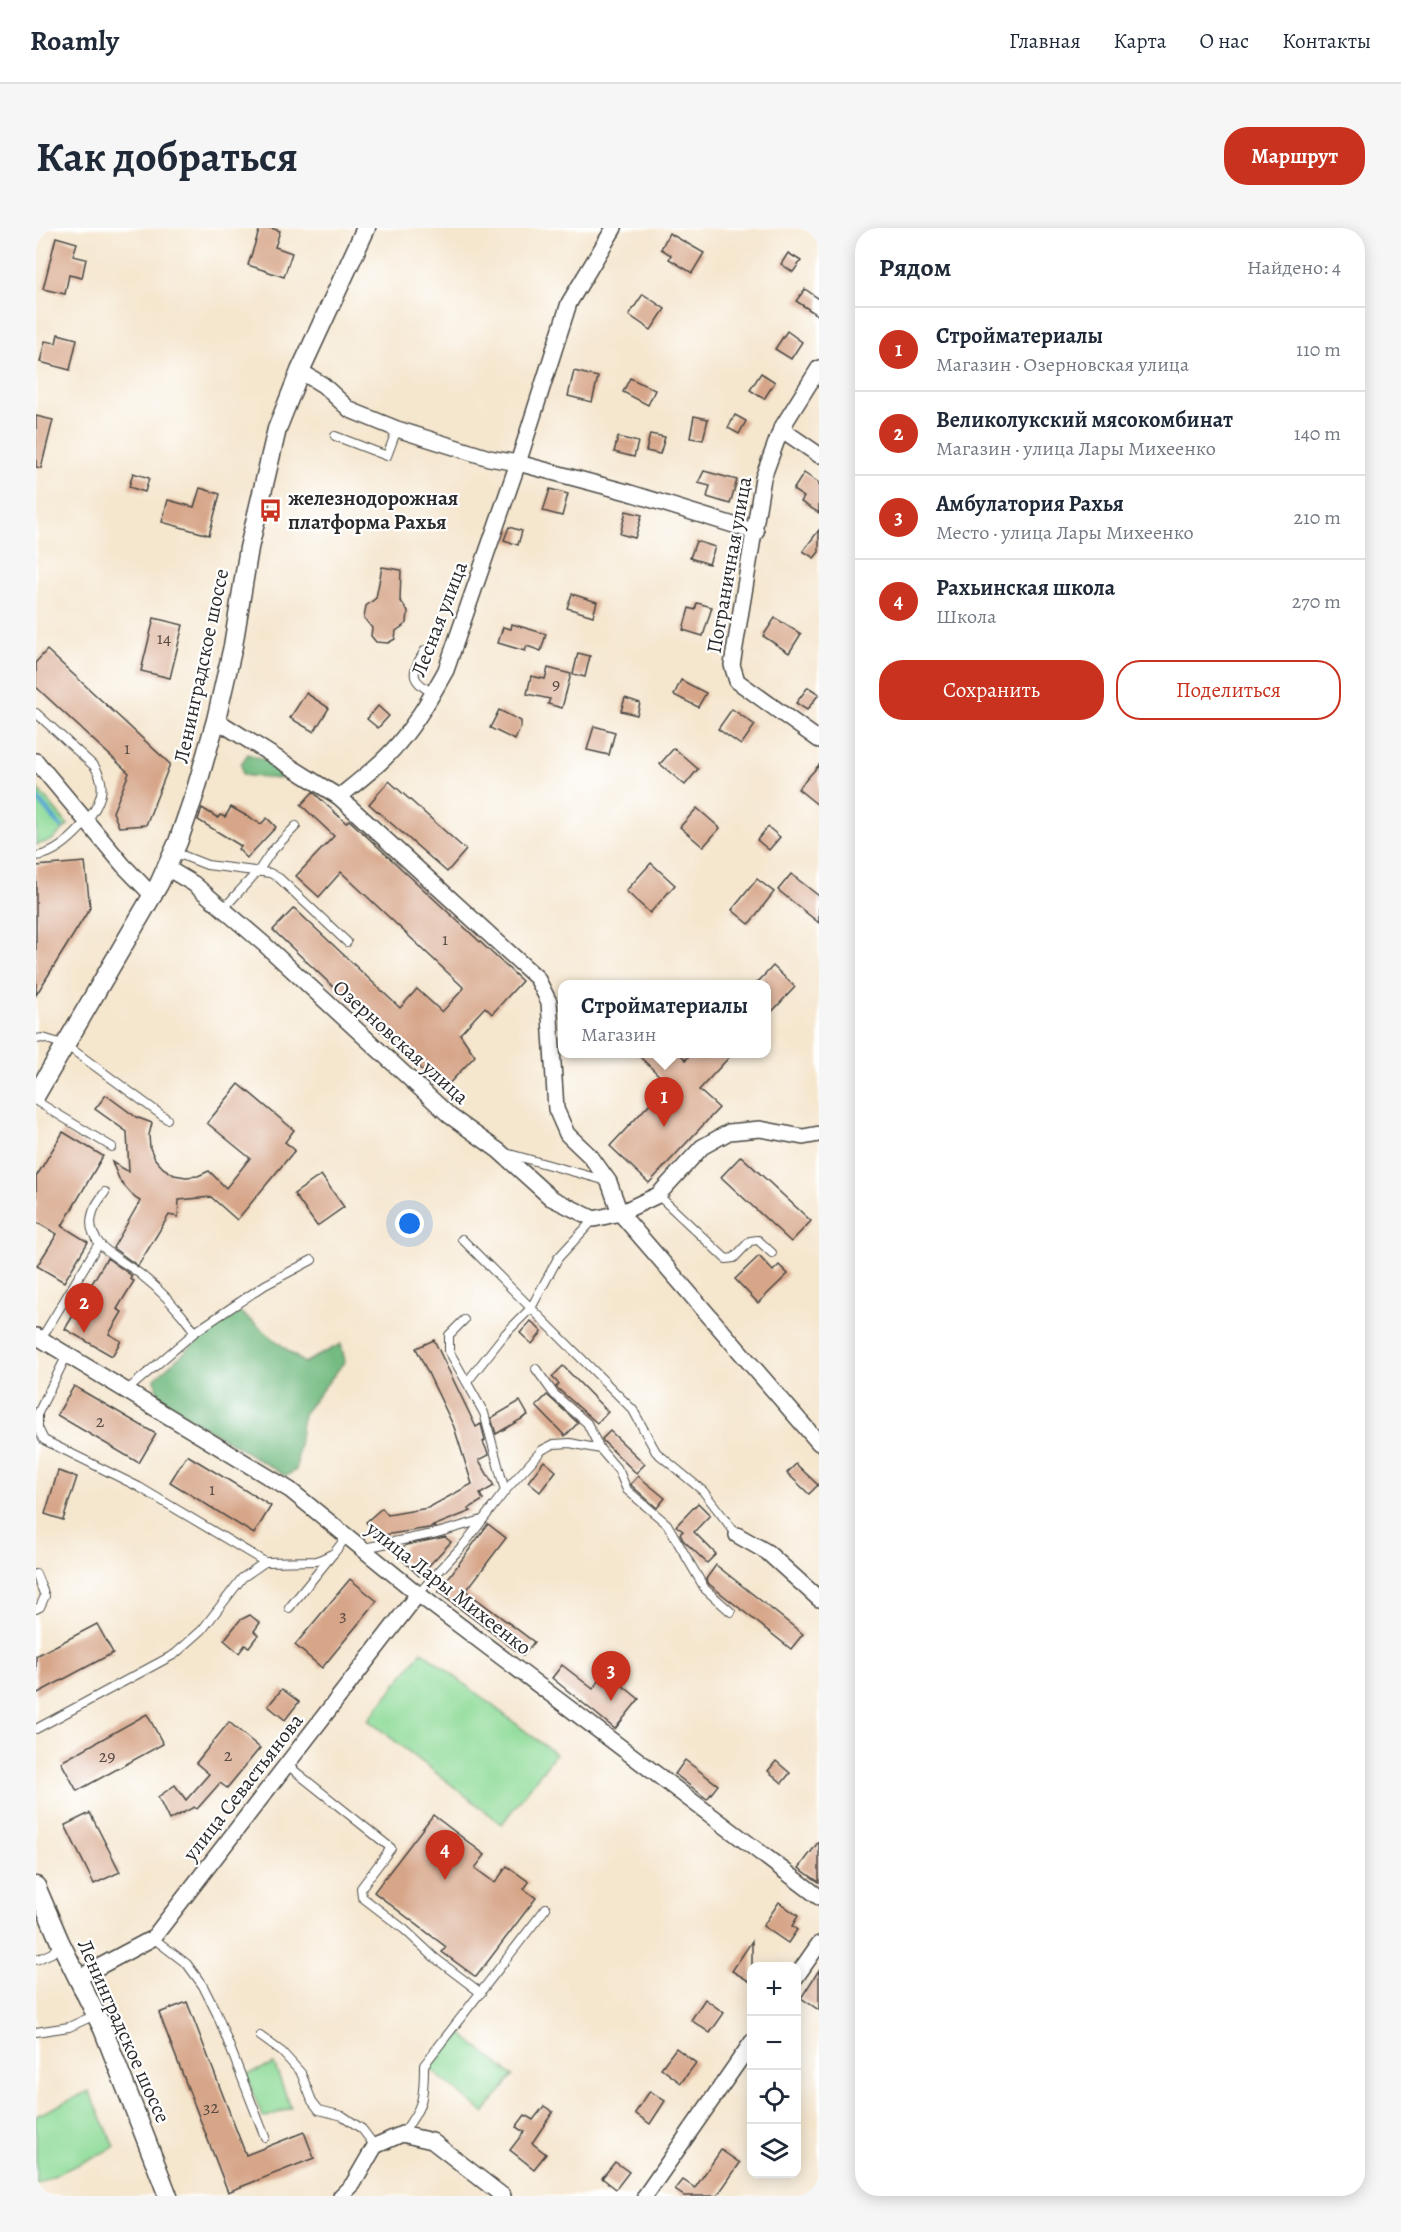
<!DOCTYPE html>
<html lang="ru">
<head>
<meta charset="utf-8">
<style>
	:root { --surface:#fff; --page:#f6f6f7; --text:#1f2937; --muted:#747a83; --line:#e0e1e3; --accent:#c8321e }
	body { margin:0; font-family:Alegreya,serif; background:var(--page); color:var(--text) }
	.controls { position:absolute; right:18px; bottom:18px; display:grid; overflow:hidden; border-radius:12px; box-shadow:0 3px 15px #0003 }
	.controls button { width:54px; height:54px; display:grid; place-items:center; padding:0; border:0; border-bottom:2px solid var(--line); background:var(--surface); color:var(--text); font:30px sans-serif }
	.you { position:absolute; left:374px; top:996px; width:21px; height:21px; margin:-15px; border:4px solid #fff; border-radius:50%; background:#1a73e8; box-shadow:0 0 0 9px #1a73e833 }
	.badge { display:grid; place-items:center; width:39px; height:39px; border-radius:50%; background:var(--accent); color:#fff; font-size:20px; font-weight:700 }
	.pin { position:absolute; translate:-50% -50px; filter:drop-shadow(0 2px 3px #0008) }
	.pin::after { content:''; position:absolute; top:32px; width:21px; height:18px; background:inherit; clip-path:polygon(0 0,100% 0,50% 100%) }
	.popup { position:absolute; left:522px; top:752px; width:213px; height:78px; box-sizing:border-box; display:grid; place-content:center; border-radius:12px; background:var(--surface); filter:drop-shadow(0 2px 4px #0005); font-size:20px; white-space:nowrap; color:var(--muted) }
	.popup b { font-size:22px; color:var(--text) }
	.popup::after { content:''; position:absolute; left:50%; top:100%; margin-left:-12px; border:12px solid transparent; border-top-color:var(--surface) }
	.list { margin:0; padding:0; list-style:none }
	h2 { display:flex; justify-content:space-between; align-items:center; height:78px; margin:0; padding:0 24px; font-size:26px }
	h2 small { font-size:20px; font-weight:400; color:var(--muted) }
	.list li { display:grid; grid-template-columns:39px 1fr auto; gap:18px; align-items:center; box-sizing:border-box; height:84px; padding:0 24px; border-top:2px solid var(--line) }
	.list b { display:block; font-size:22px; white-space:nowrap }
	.list p { margin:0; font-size:20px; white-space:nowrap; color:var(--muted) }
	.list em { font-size:20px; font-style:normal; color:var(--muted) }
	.actions { display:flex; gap:12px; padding:18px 24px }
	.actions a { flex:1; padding:14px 0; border:2px solid var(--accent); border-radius:24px; text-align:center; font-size:21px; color:var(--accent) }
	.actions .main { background:var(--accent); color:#fff }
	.icon { flex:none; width:33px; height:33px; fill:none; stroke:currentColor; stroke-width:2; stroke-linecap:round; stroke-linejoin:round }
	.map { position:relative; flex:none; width:783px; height:1968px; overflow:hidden; border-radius:24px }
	header { display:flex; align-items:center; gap:36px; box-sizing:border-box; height:84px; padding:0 30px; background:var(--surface); border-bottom:2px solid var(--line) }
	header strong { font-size:28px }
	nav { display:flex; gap:33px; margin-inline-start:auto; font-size:21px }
	.intro { display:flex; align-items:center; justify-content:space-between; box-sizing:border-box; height:144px; padding:0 36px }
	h1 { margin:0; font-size:42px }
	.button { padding:15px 27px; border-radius:24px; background:var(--accent); color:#fff; font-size:21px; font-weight:700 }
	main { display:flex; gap:36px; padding:0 36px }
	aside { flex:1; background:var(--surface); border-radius:24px; box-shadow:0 3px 15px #0003 }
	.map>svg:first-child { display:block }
	.green { fill:#8fdb99; stroke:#5d8362; stroke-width:1.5 }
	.forest { fill:#73bb81; stroke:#4f7356; stroke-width:1.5 }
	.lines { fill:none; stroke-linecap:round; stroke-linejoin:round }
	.stream { stroke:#55a4cf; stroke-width:5 }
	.building { fill:#d7a689 }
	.service-casing { stroke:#494743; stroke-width:10 }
	.minor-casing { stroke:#494743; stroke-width:18 }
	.tertiary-casing { stroke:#494743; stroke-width:21 }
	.service { stroke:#fff; stroke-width:8 }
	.minor { stroke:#fff; stroke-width:15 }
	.tertiary { stroke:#fff; stroke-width:18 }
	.labels { text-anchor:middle; stroke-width:4.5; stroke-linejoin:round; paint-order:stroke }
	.number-label { font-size:18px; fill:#564a42 }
	.poi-label { font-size:21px; font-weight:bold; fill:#2b2b2b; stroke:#fff; text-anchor:start }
	.street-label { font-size:21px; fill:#2b2b2b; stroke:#fff }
</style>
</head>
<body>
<header>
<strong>Roamly</strong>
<nav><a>Главная</a><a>Карта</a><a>О нас</a><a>Контакты</a></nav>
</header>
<div class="intro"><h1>Как добраться</h1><a class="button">Маршрут</a></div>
<main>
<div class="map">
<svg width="783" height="1968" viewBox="0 0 783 1968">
	<rect width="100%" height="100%" fill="#fff"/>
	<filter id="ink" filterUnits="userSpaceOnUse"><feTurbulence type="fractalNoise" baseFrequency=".0167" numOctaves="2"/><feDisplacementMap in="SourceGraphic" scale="12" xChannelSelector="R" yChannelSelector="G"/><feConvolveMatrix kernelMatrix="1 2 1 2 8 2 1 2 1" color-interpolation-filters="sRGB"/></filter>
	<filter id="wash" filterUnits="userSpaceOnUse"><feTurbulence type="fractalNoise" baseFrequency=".008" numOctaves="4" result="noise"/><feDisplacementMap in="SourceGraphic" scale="24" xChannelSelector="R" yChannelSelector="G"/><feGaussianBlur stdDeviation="1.35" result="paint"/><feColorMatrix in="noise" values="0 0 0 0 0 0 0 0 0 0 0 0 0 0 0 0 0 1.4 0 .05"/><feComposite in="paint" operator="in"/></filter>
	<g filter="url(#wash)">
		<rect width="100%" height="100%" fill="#f5e6ce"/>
		<g class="green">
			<polygon points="0,559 32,597 16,612 0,617"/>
			<polygon points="386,1423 519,1526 466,1596 332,1492"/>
			<polygon points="423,1804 477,1848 448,1885 394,1841"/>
			<polygon points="238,1836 255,1880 227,1890 210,1847"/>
			<polygon points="53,1863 79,1919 0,1956 0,1888"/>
		</g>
		<g class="forest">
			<polygon points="212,526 250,539 258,545 242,551 207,547 205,536"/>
			<polygon points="204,1084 268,1135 305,1116 309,1133 267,1186 260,1242 250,1248 122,1171 119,1150 165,1110"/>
		</g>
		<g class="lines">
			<polyline class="stream" points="0,569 25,599"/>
		</g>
		<g id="blocks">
			<g class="building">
				<polygon points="224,0 235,0 244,3 239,19 256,25 248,49 212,37"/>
				<polygon points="633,5 668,25 656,45 633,31 635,27 625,21"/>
				<polygon points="20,9 41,15 37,28 50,31 46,50 33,47 29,66 7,61"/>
				<polygon points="752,25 765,33 757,44 745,36"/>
				<polygon points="769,61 783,71 783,88 760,73"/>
				<polygon points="607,66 629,81 615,102 593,87"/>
				<polygon points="751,103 766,114 755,131 739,121"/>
				<polygon points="22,106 41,111 34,142 4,134 9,113 20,115"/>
				<polygon points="538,143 562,149 556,174 532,168"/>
				<polygon points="725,145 739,154 728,171 714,162"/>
				<polygon points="594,150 619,162 612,177 587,164"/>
				<polygon points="699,187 710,193 703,206 692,200"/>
				<polygon points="0,188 17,192 5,240 0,239"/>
				<polygon points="658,188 672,191 667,212 654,210"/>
				<polygon points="614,206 629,209 624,226 610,223"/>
				<polygon points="582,209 602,214 598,229 578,224"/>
				<polygon points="668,243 701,252 694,276 671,269 674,258 662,255"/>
				<polygon points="97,245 113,250 109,264 93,259"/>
				<polygon points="768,245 783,255 783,285 765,274 768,269 757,262"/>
				<polygon points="164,260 184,266 173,307 126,294 132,272 158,279"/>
				<polygon points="514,261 532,266 526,288 507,283"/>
				<polygon points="590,283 606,287 599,310 584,306"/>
				<polygon points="473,299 486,303 482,317 468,312"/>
				<polygon points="783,302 783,324 778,330 767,323"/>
				<polygon points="660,313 679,319 673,336 654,330"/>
				<polygon points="346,339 365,342 364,372 372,383 371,395 360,403 359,411 352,415 340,414 335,408 336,400 328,390 330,378 340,370"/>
				<polygon points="536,366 561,374 557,388 531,380"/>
				<polygon points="661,375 676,379 667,408 647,402 653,380 659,382"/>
				<polygon points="118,390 147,397 134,450 105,443"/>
				<polygon points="739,390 765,406 753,425 727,408"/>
				<polygon points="476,396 510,406 505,423 491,418 489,423 462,415 467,399 475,401"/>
				<polygon points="11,422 134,536 110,597 83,599 77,584 93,545 0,459 0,434"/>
				<polygon points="542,425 554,428 549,449 537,446"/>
				<polygon points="512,440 535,446 526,480 512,476 514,471 491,466 495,448 509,451"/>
				<polygon points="645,452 670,465 662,479 638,467"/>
				<polygon points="772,459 783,466 771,482 760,475"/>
				<polygon points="270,465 293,480 278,504 254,490"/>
				<polygon points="589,470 604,475 601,487 585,483"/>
				<polygon points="342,478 353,488 342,500 331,491"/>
				<polygon points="696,481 719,497 705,517 682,501"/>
				<polygon points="463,482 485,493 485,498 479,512 454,500"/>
				<polygon points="558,498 579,504 573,527 551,522"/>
				<polygon points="638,520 662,541 649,557 624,536"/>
				<polygon points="783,537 783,578 762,561"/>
				<polygon points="353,553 430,622 411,644 333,576"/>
				<polygon points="277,564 310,595 313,592 486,753 456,786 449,779 424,806 439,828 407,862 237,702 258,680 364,780 381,761 406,784 428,760 305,644 283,669 260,648 298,608 265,577"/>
				<polygon points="195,579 225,596 231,590 240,599 211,630 202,621 205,618 162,592 166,580 182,590 184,587 189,589"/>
				<polygon points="661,580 684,600 667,619 644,599"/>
				<polygon points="732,599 744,609 733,622 721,612"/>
				<polygon points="49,634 54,680 0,767 0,638"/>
				<polygon points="615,635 639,657 614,685 590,663"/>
				<polygon points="755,646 783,668 783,695 742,662"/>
				<polygon points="721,651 738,664 713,696 696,682"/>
				<polygon points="737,738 759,759 730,790 730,756 720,756"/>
				<polygon points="600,825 643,825 650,832 655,825 697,825 663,862 683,880 613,955 574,918 632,856"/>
				<polygon points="203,856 258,902 249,914 259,922 201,992 175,969 143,972 142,989 133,987 102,1038 77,1020 104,973 99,970 84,953 76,934 93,944 91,904 59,881 70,867 100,889 116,895 113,907 114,920 119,931 127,940 138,947 150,949 162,948 173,943 190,960 214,930 171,895"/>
				<polygon points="27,904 67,928 26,998 52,1014 28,1054 1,1038 21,1006 0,994 0,949"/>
				<polygon points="705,928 775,993 755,1014 685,949"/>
				<polygon points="285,947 308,979 281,998 258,966"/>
				<polygon points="723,1028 737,1043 743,1037 752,1046 722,1075 699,1051"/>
				<polygon points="71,1030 96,1048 94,1051 98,1053 81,1081 86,1084 73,1106 85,1113 76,1128 29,1101 38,1086 32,1082 45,1060 51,1064"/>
				<polygon points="495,1093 506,1104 496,1116 484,1105"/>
				<polygon points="398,1112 440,1199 445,1196 449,1212 447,1214 453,1227 443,1232 458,1258 444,1266 447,1272 432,1281 435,1283 397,1298 399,1299 342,1308 330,1294 346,1280 352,1287 392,1280 436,1256 418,1199 380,1120"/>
				<polygon points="527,1138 572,1184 561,1195 520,1159 523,1156 516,1149"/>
				<polygon points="38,1158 120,1206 103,1235 21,1187"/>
				<polygon points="511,1167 542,1195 529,1208 500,1178"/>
				<polygon points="484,1173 492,1187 460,1206 455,1190"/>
				<polygon points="574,1203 609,1236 600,1245 567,1213 566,1211"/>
				<polygon points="151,1227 235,1278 218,1306 134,1254"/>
				<polygon points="508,1233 520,1243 504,1264 492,1254"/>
				<polygon points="760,1236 782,1257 773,1266 751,1245"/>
				<polygon points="22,1243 41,1249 27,1292 9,1286"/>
				<polygon points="602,1248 629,1270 621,1280 596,1258 595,1256"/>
				<polygon points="662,1275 674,1287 658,1304 680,1326 671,1335 647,1312 644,1306 647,1303 640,1298"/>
				<polygon points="452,1296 470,1310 430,1363 498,1414 487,1428 402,1364"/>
				<polygon points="409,1309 415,1314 383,1348 361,1327 370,1317"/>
				<polygon points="680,1337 767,1406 755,1421 673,1356 670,1351"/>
				<polygon points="314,1351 341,1373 286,1440 259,1417"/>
				<polygon points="214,1387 224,1395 218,1403 222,1407 213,1419 209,1417 203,1425 188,1412 204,1392"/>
				<polygon points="61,1396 77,1425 0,1466 0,1428"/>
				<polygon points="526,1437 557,1461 570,1444 603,1471 579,1501 516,1450"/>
				<polygon points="246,1461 263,1474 249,1492 232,1478"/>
				<polygon points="111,1486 127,1516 41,1563 25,1534"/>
				<polygon points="193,1494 224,1520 191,1560 184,1555 161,1581 158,1579 133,1592 122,1569 139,1557 150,1572 173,1546 160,1535"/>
				<polygon points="649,1532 682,1557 671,1571 639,1546"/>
				<polygon points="740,1533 754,1545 746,1555 732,1543"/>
				<polygon points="54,1585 84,1644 58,1656 29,1597"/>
				<polygon points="397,1587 449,1627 439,1640 459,1655 471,1638 493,1654 488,1661 500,1670 440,1749 406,1724 410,1719 338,1664"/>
				<polygon points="783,1613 783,1654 763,1640"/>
				<polygon points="743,1674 762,1688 756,1698 761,1702 752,1715 727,1698"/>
				<polygon points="716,1713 716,1755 696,1743"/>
				<polygon points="783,1742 783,1782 765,1770"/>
				<polygon points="669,1771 688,1785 674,1805 655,1792"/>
				<polygon points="151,1774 210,1927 268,1904 278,1930 192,1964 123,1785"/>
				<polygon points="640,1820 660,1835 645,1855 625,1840"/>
				<polygon points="614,1863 629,1873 614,1896 599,1885"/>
				<polygon points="508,1878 517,1884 496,1915 510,1926 498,1941 474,1922 488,1904 480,1899 489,1887 497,1892"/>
				<polygon points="685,1922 704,1935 681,1968 648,1968 639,1962 647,1952 659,1960"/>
				<polygon points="579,1934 593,1944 580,1961 566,1950"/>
			</g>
		</g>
	</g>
	<g filter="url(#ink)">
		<use href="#blocks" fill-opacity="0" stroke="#494743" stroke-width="1.5"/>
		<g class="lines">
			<defs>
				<g id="service">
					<polyline points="299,208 351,228 361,201"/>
					<path d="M 389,422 C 375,446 373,451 397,465"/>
					<path d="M 0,485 L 59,539 C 64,548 67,555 65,566 C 59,590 25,626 0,628"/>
					<polyline points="138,624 171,637 234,645 243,650 311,714"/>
					<polyline points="187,681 223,642 235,624 260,598"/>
					<polyline points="0,811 7,810 30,817 131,891"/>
					<polyline points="0,873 76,919"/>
					<polyline points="470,925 571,953"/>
					<path d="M 69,964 C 65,970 59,977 57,984 C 46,1016 85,1031 104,1046 C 125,1062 143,1082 159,1104"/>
					<polyline points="622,967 690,1031 698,1030 714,1013 722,1012 736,1025"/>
					<polyline points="426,1011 597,1182 620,1224 667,1263 701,1307"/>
					<polyline points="5,1111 63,1015"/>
					<polyline points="31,1127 2,1185 2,1200 8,1212 103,1259 229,1334"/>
					<polyline points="500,1141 518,1166 551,1195 564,1221"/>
					<polyline points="431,1154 469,1106 495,1080 522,1030 558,991"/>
					<polyline points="90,1163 159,1104 229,1057 276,1032"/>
					<polyline points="469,1263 506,1222 518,1216 534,1215 564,1221 583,1243 591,1262 631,1296 669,1361 695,1384"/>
					<polyline points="328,1320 401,1305 446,1292"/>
					<polyline points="0,1346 9,1368 4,1379 0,1381"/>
					<polyline points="382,1366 429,1315 469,1263 448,1185 413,1123 413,1107 428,1092"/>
					<polyline points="253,1380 297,1326"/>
					<polyline points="0,1501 139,1426 166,1402 206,1350 229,1334 281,1333 298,1325 312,1307"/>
					<polyline points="250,1536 355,1620 325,1660 326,1669 369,1702 399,1730 445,1765"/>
					<polyline points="117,1710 151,1736 167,1758 181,1786 229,1909"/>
					<polyline points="0,1732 16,1725 23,1716"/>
					<polyline points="0,1804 33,1799 59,1787"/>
					<polyline points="224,1808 246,1824 265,1845 276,1873 283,1882 307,1888 326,1901 339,1918"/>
					<path d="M 366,1906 C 387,1879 388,1871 388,1837 L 510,1680"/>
				</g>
				<g id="minor">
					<polyline points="783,140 745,201 727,250 696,437 701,453 783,512"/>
					<polyline points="264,143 287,157 314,182 361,201 453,230 482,235 591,264 720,304"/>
					<polyline points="745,201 783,227"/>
					<polyline points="180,492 303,569 501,750 513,774 520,881 531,906 555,929 573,954 584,985 783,1215"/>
					<polyline points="0,533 87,637 116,667"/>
					<path d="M 303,569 C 324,552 345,536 362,516 C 381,494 396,467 410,442 L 482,235 L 533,75 L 578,0"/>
					<polyline points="131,640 158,656 228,716 414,888 463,923 515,970 558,991 584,985 622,967 666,919 693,904 724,901 767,909 783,906"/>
					<polyline points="0,1108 254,1262 382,1366 783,1669"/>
					<polyline points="701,1307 731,1324 783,1371"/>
					<polyline points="760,1749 783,1716"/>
					<polyline points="42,1750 117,1710 382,1366"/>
					<polyline points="305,1968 317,1956 339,1918 366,1906 396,1913 467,1968"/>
					<polyline points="609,1968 716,1814"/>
				</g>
				<g id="tertiary">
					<polyline points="0,867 123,656 142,614 159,565 180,492 197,418 213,320 241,201 264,143 330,0"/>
					<polyline points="0,1658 24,1714 67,1801 132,1968"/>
				</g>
			</defs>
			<use href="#service" class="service-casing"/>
			<use href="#minor" class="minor-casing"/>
			<use href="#tertiary" class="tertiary-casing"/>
			<use href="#service" class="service"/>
			<use href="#minor" class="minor"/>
			<use href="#tertiary" class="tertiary"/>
		</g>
	</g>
	<defs>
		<symbol id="bus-bare" viewBox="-9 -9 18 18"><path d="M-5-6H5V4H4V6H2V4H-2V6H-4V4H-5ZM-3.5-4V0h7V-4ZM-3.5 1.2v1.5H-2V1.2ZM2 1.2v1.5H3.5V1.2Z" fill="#c8321e" stroke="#fff" stroke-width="2.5" paint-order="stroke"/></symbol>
	</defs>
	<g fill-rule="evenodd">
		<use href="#bus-bare" x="218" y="266" width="33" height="33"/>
	</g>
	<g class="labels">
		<g class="number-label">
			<text x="128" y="416">14</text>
			<text x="520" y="462">9</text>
			<text x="91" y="526">1</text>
			<text x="409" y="717">1</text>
			<text x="64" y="1199">2</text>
			<text x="176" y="1267">1</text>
			<text x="307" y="1393">3</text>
			<text x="192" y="1533">2</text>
			<text x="71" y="1534">29</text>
			<text x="175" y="1885">32</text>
		</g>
		<g class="poi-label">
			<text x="252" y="277">железнодорожная<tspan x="252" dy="24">платформа Рахья</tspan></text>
		</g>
		<g class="street-label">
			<text transform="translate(693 337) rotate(-80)" y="7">Пограничная улица</text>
			<text transform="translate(403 391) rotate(-69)" y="7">Лесная улица</text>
			<text transform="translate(165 438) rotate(-78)" y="7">Ленинградское шоссе</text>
			<text transform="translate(365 814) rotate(42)" y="7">Озерновская улица</text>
			<text transform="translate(413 1360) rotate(38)" y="7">улица Лары Михеенко</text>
			<text transform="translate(207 1559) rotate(-52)" y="7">улица Севастьянова</text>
			<text transform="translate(88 1803) rotate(66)" y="7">Ленинградское шоссе</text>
		</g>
	</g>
</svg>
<div class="controls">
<button>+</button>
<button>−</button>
<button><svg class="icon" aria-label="locate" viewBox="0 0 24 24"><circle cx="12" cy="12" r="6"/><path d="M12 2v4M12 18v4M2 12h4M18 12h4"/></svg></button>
<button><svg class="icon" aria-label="layers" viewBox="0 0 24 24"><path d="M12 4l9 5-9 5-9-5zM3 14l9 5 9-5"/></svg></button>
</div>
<div class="you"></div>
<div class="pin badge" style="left:628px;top:899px">1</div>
<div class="popup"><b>Стройматериалы</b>Магазин</div>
<div class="pin badge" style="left:48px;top:1105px">2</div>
<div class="pin badge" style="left:575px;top:1473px">3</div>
<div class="pin badge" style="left:409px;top:1652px">4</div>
</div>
<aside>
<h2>Рядом<small>Найдено: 4</small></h2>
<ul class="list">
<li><span class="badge">1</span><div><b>Стройматериалы</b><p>Магазин · Озерновская улица</p></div><em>110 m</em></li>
<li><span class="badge">2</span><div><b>Великолукский мясокомбинат</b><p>Магазин · улица Лары Михеенко</p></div><em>140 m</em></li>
<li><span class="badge">3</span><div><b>Амбулатория Рахья</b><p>Место · улица Лары Михеенко</p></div><em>210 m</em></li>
<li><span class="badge">4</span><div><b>Рахьинская школа</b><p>Школа</p></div><em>270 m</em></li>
</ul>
<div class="actions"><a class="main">Сохранить</a><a>Поделиться</a></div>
</aside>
</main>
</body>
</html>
